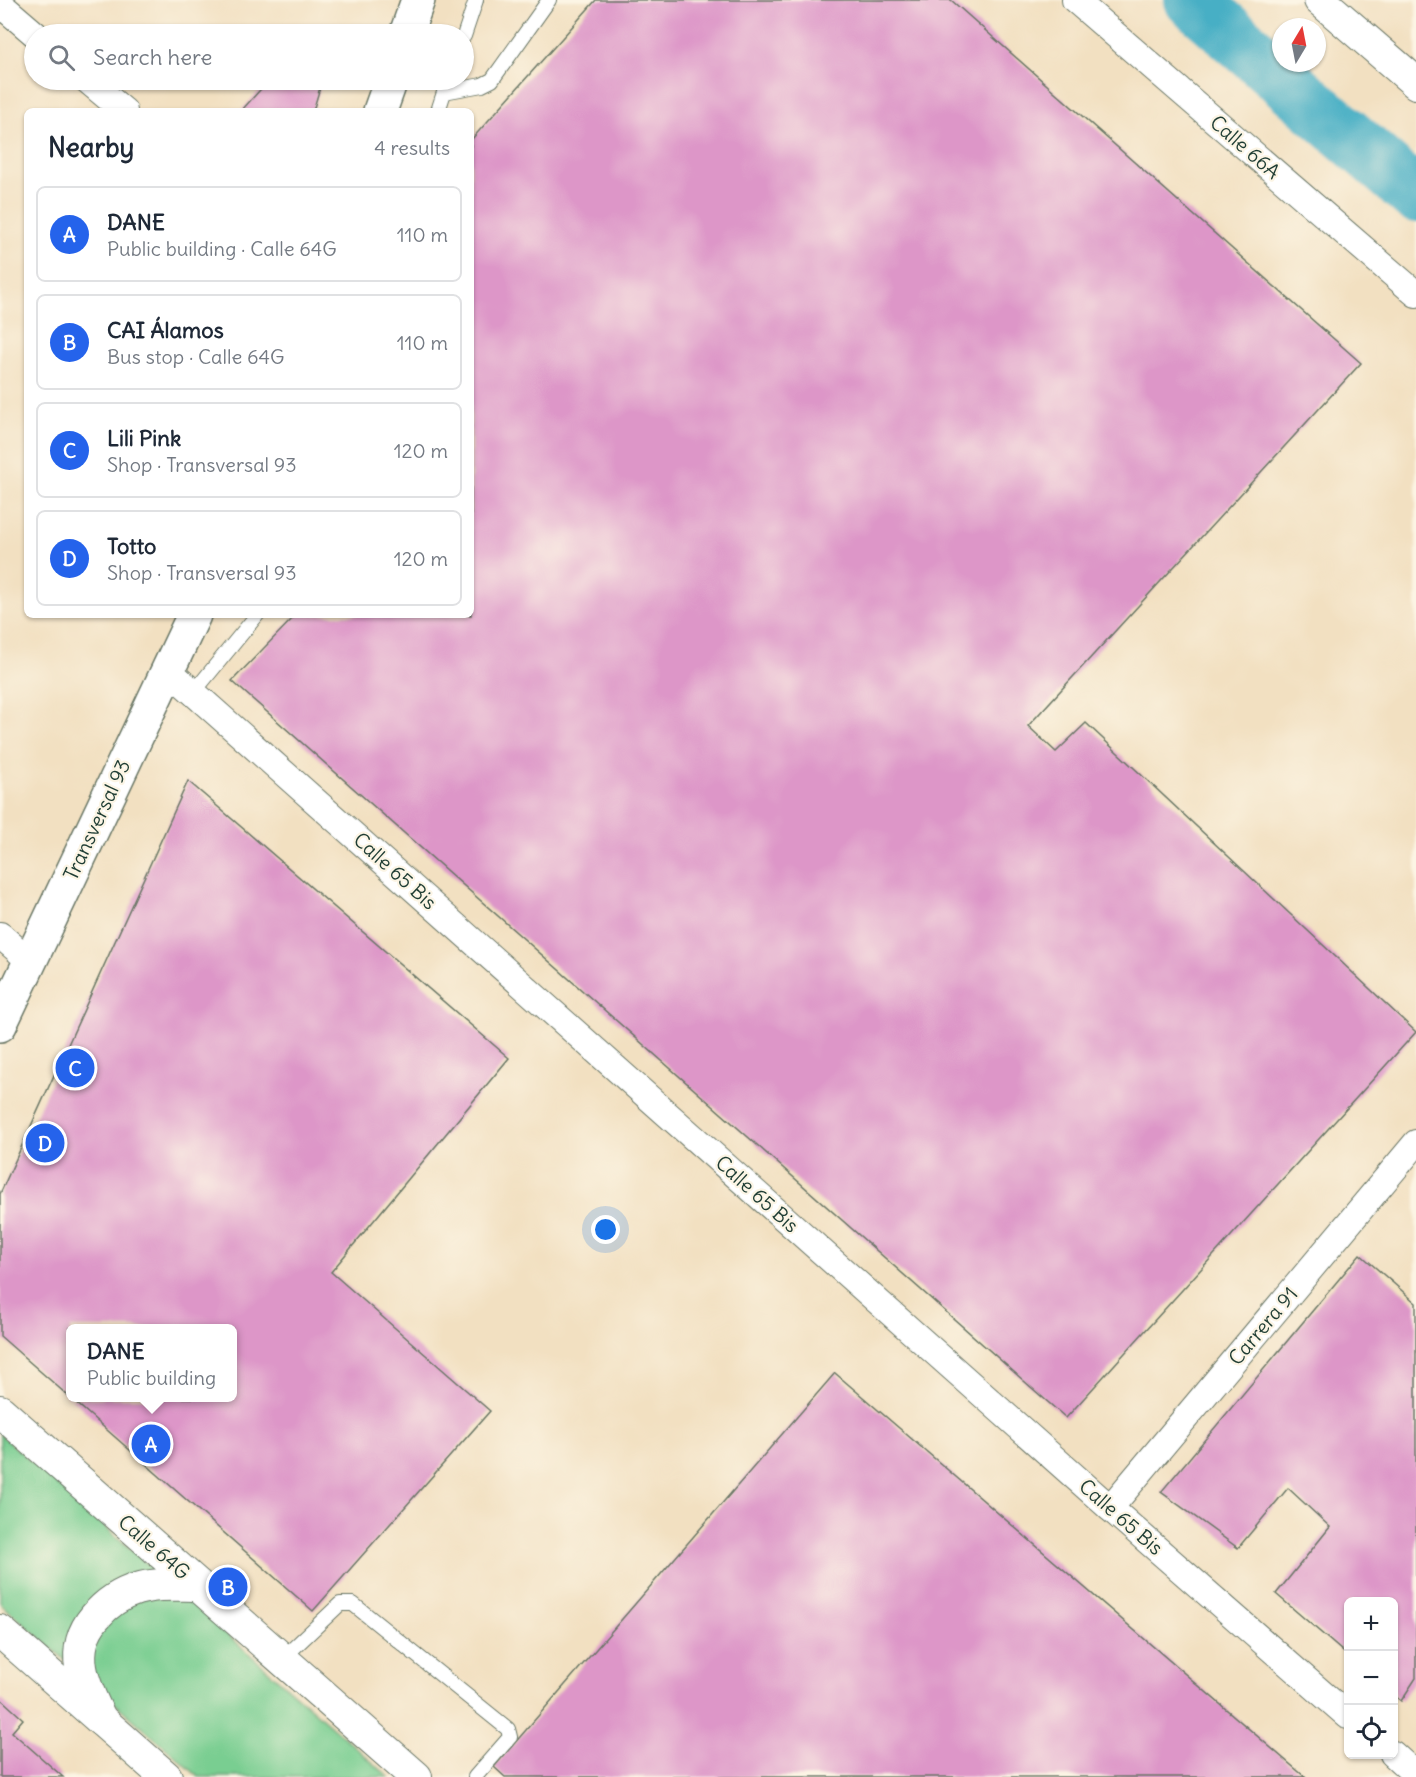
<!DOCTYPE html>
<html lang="en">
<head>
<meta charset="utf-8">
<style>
	:root { --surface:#fff; --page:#f6f6f7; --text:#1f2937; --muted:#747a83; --line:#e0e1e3; --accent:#2563eb }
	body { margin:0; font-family:Delius,sans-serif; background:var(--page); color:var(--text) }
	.controls { position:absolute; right:18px; bottom:18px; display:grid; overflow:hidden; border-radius:9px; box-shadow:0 2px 4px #0004 }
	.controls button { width:54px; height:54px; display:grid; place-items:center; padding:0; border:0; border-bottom:2px solid var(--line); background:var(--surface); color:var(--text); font:30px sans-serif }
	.compass { position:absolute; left:1272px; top:18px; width:54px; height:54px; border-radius:50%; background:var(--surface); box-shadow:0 2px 4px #0004; rotate:10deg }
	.you { position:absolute; left:606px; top:1230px; width:21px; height:21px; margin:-15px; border:4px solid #fff; border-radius:50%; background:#1a73e8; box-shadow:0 0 0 9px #1a73e833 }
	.badge { display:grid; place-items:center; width:39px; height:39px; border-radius:50%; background:var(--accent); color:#fff; font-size:20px; font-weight:700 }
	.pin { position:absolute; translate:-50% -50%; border:3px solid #fff; box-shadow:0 2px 6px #0006 }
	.popup { position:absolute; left:66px; top:1324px; width:171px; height:78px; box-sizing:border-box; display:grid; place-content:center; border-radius:9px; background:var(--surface); filter:drop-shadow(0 2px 4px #0005); font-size:20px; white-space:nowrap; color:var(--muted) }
	.popup b { font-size:22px; color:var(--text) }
	.popup::after { content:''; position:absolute; left:50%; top:100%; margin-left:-12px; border:12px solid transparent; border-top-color:var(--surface) }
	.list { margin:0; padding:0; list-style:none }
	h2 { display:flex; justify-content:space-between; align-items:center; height:78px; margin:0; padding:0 24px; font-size:26px }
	h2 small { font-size:20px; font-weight:400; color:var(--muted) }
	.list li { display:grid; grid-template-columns:39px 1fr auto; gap:18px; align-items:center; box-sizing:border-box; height:96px; margin:0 12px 12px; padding:0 12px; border:2px solid var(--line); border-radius:9px }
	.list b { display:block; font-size:22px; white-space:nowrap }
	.list p { margin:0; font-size:20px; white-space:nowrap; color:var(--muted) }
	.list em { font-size:20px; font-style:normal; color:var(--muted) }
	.icon { flex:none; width:33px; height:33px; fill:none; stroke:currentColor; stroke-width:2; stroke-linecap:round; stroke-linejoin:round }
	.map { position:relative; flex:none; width:1416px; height:1777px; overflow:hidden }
	.search { position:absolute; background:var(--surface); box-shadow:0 2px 4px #0004; left:24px; top:24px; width:450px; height:66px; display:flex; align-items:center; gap:15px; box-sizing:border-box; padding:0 21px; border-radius:33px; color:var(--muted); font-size:22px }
	.panel { position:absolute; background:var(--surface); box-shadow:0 2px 4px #0004; left:24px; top:108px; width:450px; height:510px; border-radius:9px }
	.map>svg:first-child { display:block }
	.green { fill:#79ce91; stroke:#4c8662; stroke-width:1.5 }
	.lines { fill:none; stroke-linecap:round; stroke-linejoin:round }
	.river { stroke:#46afc5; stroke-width:56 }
	.building { fill:#dd96c8; fill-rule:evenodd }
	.service-casing { stroke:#697665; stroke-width:16 }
	.minor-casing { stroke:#697665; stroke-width:28 }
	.tertiary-casing { stroke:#697665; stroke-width:34 }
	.secondary-casing { stroke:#697665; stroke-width:36 }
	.service { stroke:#fff; stroke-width:14 }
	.minor { stroke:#fff; stroke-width:26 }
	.tertiary { stroke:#fff; stroke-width:32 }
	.secondary { stroke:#fff; stroke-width:33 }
	.labels { text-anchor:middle; stroke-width:4.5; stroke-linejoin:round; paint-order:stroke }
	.street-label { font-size:20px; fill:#1f3d34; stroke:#fcf5e5 }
</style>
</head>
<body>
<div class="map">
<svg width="1416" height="1777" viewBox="0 0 1416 1777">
	<rect width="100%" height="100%" fill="#fcf5e5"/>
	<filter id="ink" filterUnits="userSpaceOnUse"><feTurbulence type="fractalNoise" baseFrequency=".0167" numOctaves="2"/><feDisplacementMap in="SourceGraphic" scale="12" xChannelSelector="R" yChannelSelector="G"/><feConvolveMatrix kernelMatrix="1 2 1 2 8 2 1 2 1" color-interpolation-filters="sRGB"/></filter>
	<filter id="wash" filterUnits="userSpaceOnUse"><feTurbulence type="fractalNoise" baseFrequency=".008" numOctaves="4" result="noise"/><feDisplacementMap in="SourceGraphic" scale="24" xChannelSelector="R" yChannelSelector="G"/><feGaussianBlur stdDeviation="1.35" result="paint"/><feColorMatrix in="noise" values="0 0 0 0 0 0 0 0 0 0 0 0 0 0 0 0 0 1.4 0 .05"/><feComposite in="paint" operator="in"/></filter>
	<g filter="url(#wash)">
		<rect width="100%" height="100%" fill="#f2e0c1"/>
		<polygon class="green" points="0,1434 389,1777 199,1777 0,1603"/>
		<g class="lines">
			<polyline class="river" points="1192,0 1416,195"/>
		</g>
		<g id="blocks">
			<g class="building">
				<polygon points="596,0 951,0 1361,363 1028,726 1056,752 1086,723 1416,1032 1066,1418 232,681 296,615 471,615 471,140"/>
				<polygon points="269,80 320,80 322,81 313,111 241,111"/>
				<path d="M 188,781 L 509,1058 L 331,1272 L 490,1411 L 313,1611 L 0,1336 L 0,1194 ZM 70,1328 L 232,1328 L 232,1398 L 70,1398 Z"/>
				<polygon points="1360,1254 1416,1303 1416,1678 1401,1701 1394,1695 1394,1602 1348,1602 1348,1656 1276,1594 1330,1527 1288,1488 1238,1548 1161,1492"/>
				<polygon points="835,1373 1305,1777 505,1777 494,1767"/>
				<polygon points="0,1698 23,1719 12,1732 63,1777 0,1777"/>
			</g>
		</g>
	</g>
	<g filter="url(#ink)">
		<use href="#blocks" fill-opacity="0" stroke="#697665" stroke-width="1.5"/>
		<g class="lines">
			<defs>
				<g id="service">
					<polyline points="464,36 476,0"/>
					<polyline points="444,92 482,85 492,80 549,0"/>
					<polyline points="438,111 448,80"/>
					<polyline points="193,693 257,615"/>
					<polyline points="281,1660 340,1604 353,1604 508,1729 510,1737 475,1777"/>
				</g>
				<g id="minor">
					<polyline points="1075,0 1416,294"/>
					<polyline points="0,4 35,34"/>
					<polyline points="87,80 124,111"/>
					<polyline points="168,670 1110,1508 1348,1716"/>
					<polyline points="0,935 30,961"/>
					<polyline points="1110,1508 1416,1143"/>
					<polyline points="1393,1754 1416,1775"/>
				</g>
				<g id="tertiary">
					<polyline points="1320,0 1416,83"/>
					<polyline points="0,1411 416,1777"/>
					<polyline points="0,1631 166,1777"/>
					<path d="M 101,1720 C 84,1686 67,1650 95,1617 C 106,1604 120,1594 137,1589 C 156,1583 177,1585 197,1585"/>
				</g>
				<g id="secondary">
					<polyline points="406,34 418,0"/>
					<polyline points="380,111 391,80"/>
					<polyline points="0,1025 194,615"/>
				</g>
			</defs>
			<use href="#service" class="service-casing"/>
			<use href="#minor" class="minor-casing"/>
			<use href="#tertiary" class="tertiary-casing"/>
			<use href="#secondary" class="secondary-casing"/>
			<use href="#service" class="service"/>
			<use href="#minor" class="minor"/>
			<use href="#tertiary" class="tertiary"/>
			<use href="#secondary" class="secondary"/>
		</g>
	</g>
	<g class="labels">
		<g class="street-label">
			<text transform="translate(1245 147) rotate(41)" y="7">Calle 66A</text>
			<text transform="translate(97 820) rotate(-65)" y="7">Transversal 93</text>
			<text transform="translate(395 871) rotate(42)" y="7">Calle 65 Bis</text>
			<text transform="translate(757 1194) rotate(42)" y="7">Calle 65 Bis</text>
			<text transform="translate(1263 1326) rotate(-50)" y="7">Carrera 91</text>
			<text transform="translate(1121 1517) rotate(41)" y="7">Calle 65 Bis</text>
			<text transform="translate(154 1547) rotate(41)" y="7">Calle 64G</text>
		</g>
	</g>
</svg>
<div class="controls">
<button>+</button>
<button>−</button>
<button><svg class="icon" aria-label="locate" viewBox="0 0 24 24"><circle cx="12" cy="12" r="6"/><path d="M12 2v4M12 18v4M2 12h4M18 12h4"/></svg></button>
</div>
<svg class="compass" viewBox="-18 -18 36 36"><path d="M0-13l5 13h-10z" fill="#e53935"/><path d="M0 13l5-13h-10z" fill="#747a83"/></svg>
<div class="you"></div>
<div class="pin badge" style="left:151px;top:1444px">A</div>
<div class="popup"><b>DANE</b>Public building</div>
<div class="pin badge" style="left:228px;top:1587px">B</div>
<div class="pin badge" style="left:75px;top:1068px">C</div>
<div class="pin badge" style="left:45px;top:1143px">D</div>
<div class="search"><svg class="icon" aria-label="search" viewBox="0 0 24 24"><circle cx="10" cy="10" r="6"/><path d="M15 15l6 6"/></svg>Search here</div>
<section class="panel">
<h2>Nearby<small>4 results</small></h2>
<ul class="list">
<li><span class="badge">A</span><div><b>DANE</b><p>Public building · Calle 64G</p></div><em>110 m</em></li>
<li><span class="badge">B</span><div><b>CAI Álamos</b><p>Bus stop · Calle 64G</p></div><em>110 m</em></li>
<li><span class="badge">C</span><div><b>Lili Pink</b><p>Shop · Transversal 93</p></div><em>120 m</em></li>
<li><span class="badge">D</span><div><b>Totto</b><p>Shop · Transversal 93</p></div><em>120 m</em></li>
</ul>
</section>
</div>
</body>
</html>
